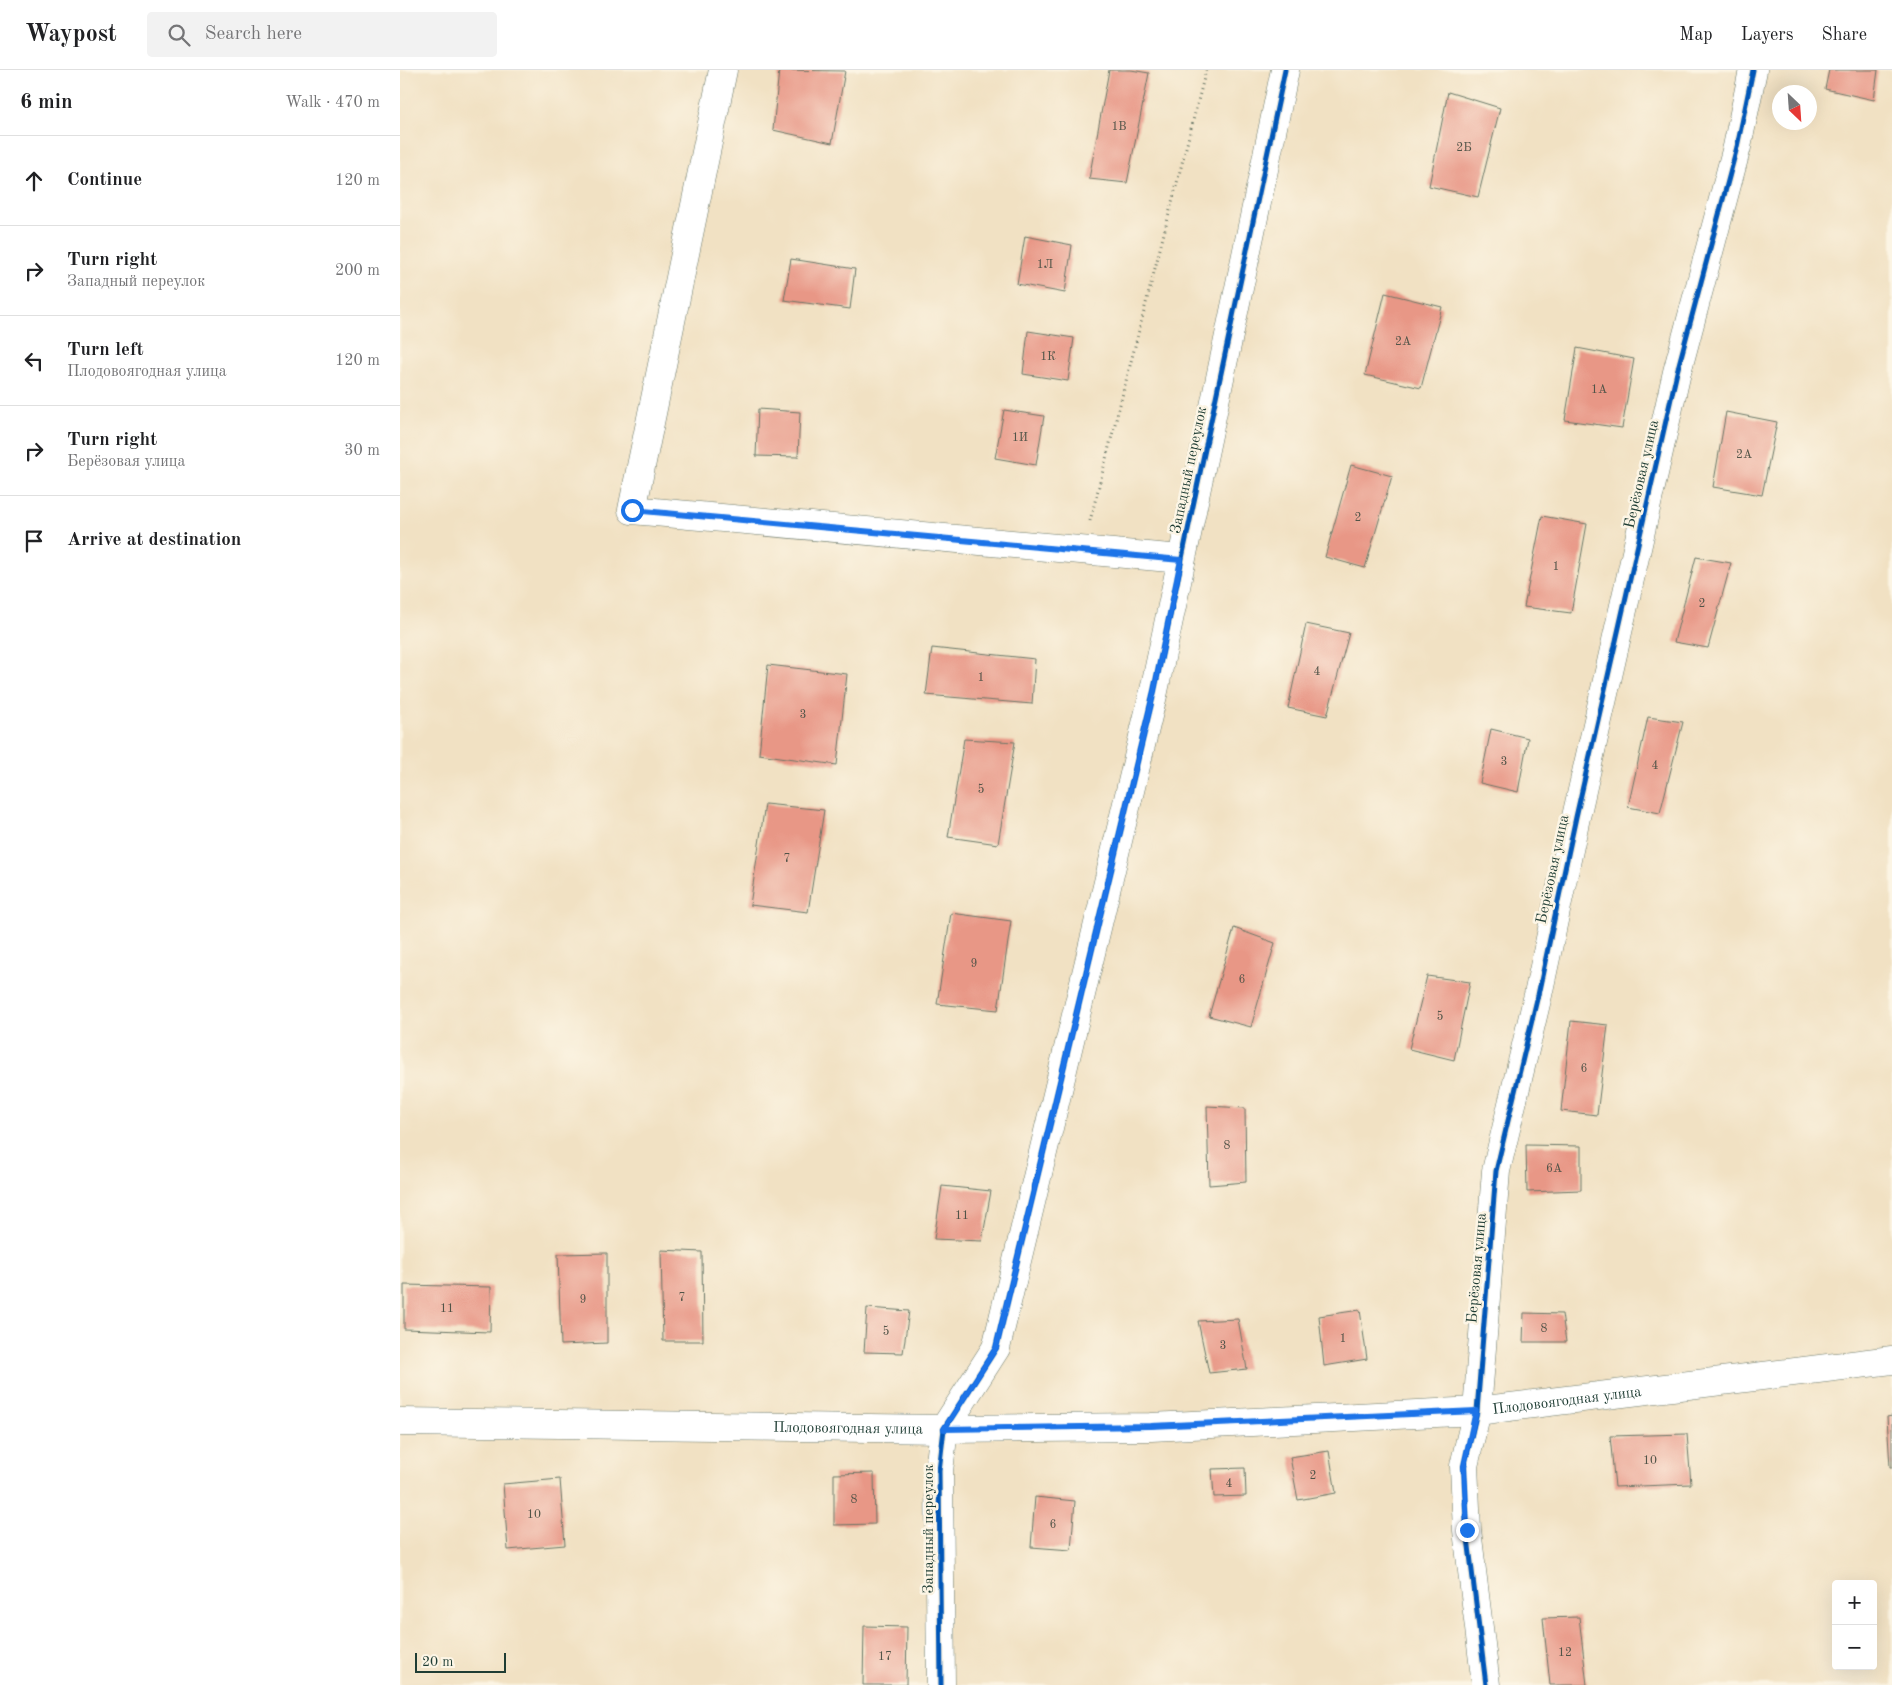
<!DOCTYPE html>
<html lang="en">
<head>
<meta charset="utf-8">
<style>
	:root { --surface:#fff; --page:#f2f2f2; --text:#202124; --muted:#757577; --line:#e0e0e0 }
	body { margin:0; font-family:"Old Standard TT",serif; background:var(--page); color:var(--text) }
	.controls { position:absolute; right:15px; bottom:15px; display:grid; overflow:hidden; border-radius:5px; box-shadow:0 5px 20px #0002 }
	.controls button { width:45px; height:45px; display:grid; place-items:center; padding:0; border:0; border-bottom:1px solid var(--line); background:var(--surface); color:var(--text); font:25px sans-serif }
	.compass { position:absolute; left:1372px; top:15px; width:45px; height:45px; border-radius:50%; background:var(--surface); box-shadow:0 5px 20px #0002; rotate:155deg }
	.scale { position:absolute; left:15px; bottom:12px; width:91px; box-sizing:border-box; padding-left:5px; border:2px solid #1f3d34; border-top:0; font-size:14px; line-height:18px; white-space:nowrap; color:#1f3d34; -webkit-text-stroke:4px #fcf5e5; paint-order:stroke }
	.stop { position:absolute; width:15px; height:15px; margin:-11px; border:4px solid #1a73e8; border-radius:50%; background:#fff }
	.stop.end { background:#1a73e8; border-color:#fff; box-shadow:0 1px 5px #0008 }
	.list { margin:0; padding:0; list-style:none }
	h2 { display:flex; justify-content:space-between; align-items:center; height:65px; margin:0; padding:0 20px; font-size:21px }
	h2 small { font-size:16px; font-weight:400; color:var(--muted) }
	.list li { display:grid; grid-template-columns:32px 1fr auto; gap:15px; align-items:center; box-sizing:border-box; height:90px; padding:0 20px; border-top:1px solid var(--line) }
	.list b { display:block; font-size:19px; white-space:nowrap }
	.list p { margin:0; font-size:16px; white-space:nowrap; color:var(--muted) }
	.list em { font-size:16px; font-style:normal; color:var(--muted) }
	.icon { flex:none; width:28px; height:28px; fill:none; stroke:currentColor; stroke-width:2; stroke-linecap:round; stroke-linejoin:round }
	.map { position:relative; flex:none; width:1492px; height:1615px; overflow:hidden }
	header { display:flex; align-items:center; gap:30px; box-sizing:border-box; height:70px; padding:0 25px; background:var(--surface); border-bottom:1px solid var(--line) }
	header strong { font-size:24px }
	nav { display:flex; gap:28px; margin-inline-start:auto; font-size:18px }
	.search { width:350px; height:45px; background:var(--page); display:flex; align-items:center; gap:12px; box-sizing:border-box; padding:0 18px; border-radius:5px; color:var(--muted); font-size:19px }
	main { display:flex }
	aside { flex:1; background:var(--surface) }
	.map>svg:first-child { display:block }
	.building { fill:#e89786 }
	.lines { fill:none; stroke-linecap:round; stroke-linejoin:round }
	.minor-casing { stroke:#687666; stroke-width:29 }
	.path { stroke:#687666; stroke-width:3; stroke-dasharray:1 4; stroke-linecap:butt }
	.minor { stroke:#fff; stroke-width:28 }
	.cycleway-casing { stroke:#fcf5e5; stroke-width:8 }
	.cycleway { stroke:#0057b8; stroke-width:5 }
	.route { stroke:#1a73e8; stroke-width:6 }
	.labels { text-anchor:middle; stroke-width:5; stroke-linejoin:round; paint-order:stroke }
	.number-label { font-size:12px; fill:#515448 }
	.street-label { font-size:15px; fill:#1f3d34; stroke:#fcf5e5 }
</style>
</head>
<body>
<header>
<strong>Waypost</strong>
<div class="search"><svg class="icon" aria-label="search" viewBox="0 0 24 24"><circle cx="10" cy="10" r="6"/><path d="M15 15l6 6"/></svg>Search here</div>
<nav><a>Map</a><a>Layers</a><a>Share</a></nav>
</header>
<main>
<aside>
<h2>6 min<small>Walk · 470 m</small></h2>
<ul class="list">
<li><svg class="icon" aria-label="ahead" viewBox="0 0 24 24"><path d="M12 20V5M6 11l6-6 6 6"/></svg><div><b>Continue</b></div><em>120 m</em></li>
<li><svg class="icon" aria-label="right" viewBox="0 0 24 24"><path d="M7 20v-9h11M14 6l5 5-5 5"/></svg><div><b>Turn right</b><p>Западный переулок</p></div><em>200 m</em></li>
<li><svg class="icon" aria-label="left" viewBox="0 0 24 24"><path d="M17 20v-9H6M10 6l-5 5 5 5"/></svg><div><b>Turn left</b><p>Плодовоягодная улица</p></div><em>120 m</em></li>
<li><svg class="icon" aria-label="right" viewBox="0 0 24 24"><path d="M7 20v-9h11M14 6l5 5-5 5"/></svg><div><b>Turn right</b><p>Берёзовая улица</p></div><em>30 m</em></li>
<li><svg class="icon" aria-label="arrive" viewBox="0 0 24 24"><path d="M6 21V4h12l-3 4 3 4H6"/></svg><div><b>Arrive at destination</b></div></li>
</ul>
</aside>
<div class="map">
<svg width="1492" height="1615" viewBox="0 0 1492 1615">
	<rect width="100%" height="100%" fill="#fcf5e5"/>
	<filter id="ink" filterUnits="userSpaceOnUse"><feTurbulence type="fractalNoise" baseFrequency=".02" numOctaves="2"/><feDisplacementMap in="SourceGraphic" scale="10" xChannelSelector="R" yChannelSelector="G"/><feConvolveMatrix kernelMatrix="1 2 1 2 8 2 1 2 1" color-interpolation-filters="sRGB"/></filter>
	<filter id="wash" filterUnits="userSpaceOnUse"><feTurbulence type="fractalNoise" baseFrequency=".0096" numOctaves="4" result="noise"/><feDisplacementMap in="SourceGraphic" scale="20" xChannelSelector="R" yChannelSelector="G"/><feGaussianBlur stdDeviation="1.12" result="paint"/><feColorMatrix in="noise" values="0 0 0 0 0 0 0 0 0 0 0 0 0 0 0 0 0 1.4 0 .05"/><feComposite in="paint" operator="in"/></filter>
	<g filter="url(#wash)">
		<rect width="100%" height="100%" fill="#f1e1c3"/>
		<g id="blocks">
			<g class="building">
				<polygon points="379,0 445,1 432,73 373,60"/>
				<polygon points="709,0 731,0 749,3 727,113 689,109"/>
				<polygon points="1429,0 1478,0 1474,30 1425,19"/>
				<polygon points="1048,22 1100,38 1078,127 1029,116"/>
				<polygon points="625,166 672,175 665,223 617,214"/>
				<polygon points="391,189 455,199 450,239 384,230"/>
				<polygon points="985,223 1042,237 1021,318 965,305"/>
				<polygon points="628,261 674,268 668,311 623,304"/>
				<polygon points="1177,278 1234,289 1222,358 1165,350"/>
				<polygon points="358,339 400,342 398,387 356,386"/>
				<polygon points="604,340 644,346 636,395 595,388"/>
				<polygon points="1326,342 1377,352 1362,425 1313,417"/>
				<polygon points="951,395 992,406 965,498 925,487"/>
				<polygon points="1142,446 1187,454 1171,543 1124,537"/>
				<polygon points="1296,487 1331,493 1308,578 1274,572"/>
				<polygon points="906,554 949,563 927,646 888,638"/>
				<polygon points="532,578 635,589 632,634 526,625"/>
				<polygon points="368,595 447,604 437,695 359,684"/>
				<polygon points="1248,647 1283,652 1260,743 1228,737"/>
				<polygon points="1091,659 1128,668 1118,722 1080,713"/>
				<polygon points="564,669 615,672 598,774 548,767"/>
				<polygon points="365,734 424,740 408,842 350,835"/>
				<polygon points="551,843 611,851 598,940 537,934"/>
				<polygon points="834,858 875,873 851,957 809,946"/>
				<polygon points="1027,906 1070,912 1054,990 1009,979"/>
				<polygon points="1171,951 1208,955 1197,1045 1161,1041"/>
				<polygon points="807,1036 845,1038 846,1112 809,1115"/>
				<polygon points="1126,1075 1181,1076 1181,1120 1127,1122"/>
				<polygon points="542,1116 591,1121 582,1171 534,1169"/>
				<polygon points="261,1180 302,1182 303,1271 263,1271"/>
				<polygon points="207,1183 207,1273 161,1275 158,1184"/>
				<polygon points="4,1215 91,1217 90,1262 4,1259"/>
				<polygon points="467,1238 509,1241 503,1283 464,1282"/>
				<polygon points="960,1240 967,1289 924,1296 919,1246"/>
				<polygon points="1124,1243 1162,1244 1166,1272 1123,1272"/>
				<polygon points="838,1249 847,1299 809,1303 798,1251"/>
				<polygon points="1492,1346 1492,1397 1490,1397 1487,1347"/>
				<polygon points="1287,1364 1291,1414 1215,1417 1210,1366"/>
				<polygon points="929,1381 936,1423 898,1430 890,1387"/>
				<polygon points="845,1398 846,1426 814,1427 812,1399"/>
				<polygon points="474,1403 475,1454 434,1455 434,1404"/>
				<polygon points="160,1409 165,1475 108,1480 103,1414"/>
				<polygon points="635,1427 675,1431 671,1480 631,1477"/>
				<polygon points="1179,1547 1187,1615 1150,1615 1143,1548"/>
				<polygon points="464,1556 507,1557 506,1615 463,1615"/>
			</g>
		</g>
	</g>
	<g filter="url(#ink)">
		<use href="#blocks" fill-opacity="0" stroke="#687666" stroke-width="1"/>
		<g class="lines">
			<defs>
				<g id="minor">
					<polyline points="323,0 232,440 781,489"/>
					<path id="s1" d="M 0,1352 L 544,1359 L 751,1357 L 1077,1341 L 1492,1290"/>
					<polyline points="541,1615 539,1401 544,1359 596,1278 754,621 885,0"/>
					<polyline points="1086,1615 1067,1460 1064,1396 1077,1341 1096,1101 1138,925 1176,747 1277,302 1337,77 1353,0"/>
				</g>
			</defs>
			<use href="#minor" class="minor-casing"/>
			<polyline class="path" points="690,451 806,0"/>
			<use href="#minor" class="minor"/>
			<defs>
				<g id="cycleway">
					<polyline points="541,1615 539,1401 544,1359 596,1278 754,621 885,0"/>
					<polyline points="1086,1615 1067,1460 1064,1396 1077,1341 1096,1101 1138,925 1176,747 1277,302 1337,77 1353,0"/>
				</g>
			</defs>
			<use href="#cycleway" class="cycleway-casing"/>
			<use href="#cycleway" class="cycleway"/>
		</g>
	</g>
	<g class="lines" filter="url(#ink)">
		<polyline class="route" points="232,440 781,490 754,621 596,1278 544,1359 751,1356 1076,1341 1064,1396 1067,1460"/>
	</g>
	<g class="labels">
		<g class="number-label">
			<text x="719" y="60">1В</text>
			<text x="1064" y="81">2Б</text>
			<text x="645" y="198">1Л</text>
			<text x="1003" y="275">2А</text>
			<text x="648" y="290">1К</text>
			<text x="1199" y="323">1А</text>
			<text x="620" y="371">1И</text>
			<text x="1344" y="388">2А</text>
			<text x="958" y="451">2</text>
			<text x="1156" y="500">1</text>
			<text x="1302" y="537">2</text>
			<text x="917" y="605">4</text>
			<text x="581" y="611">1</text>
			<text x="403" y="648">3</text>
			<text x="1104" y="695">3</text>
			<text x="1255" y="699">4</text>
			<text x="581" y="723">5</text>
			<text x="387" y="792">7</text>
			<text x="574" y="897">9</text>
			<text x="842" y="913">6</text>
			<text x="1040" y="950">5</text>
			<text x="1184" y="1002">6</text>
			<text x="827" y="1079">8</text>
			<text x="1154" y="1102">6А</text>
			<text x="562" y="1149">11</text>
			<text x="282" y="1231">7</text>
			<text x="183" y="1233">9</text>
			<text x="47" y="1242">11</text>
			<text x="1144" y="1262">8</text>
			<text x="486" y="1265">5</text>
			<text x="943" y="1272">1</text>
			<text x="823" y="1279">3</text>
			<text x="1250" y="1394">10</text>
			<text x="913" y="1409">2</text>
			<text x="829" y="1417">4</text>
			<text x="454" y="1433">8</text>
			<text x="134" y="1448">10</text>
			<text x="653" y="1458">6</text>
			<text x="1165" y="1586">12</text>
			<text x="485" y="1590">17</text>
		</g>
		<g class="street-label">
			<text transform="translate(788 400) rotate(-78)" y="5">Западный переулок</text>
			<text transform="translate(1241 404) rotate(-77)" y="5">Берёзовая улица</text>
			<text transform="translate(1152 799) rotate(-78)" y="5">Берёзовая улица</text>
			<text transform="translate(1076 1198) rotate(-85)" y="5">Берёзовая улица</text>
			<text dy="5" stroke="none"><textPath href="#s1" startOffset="1168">Плодовоягодная улица</textPath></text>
			<text dy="5" stroke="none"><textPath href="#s1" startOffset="448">Плодовоягодная улица</textPath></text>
			<text transform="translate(528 1459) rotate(-90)" y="5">Западный переулок</text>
		</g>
	</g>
</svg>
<div class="controls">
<button>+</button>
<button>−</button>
</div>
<svg class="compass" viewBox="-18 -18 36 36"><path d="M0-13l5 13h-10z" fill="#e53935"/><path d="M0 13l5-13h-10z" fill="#757577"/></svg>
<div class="scale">20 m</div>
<div class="stop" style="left:232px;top:440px"></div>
<div class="stop end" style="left:1067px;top:1460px"></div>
</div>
</main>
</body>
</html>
